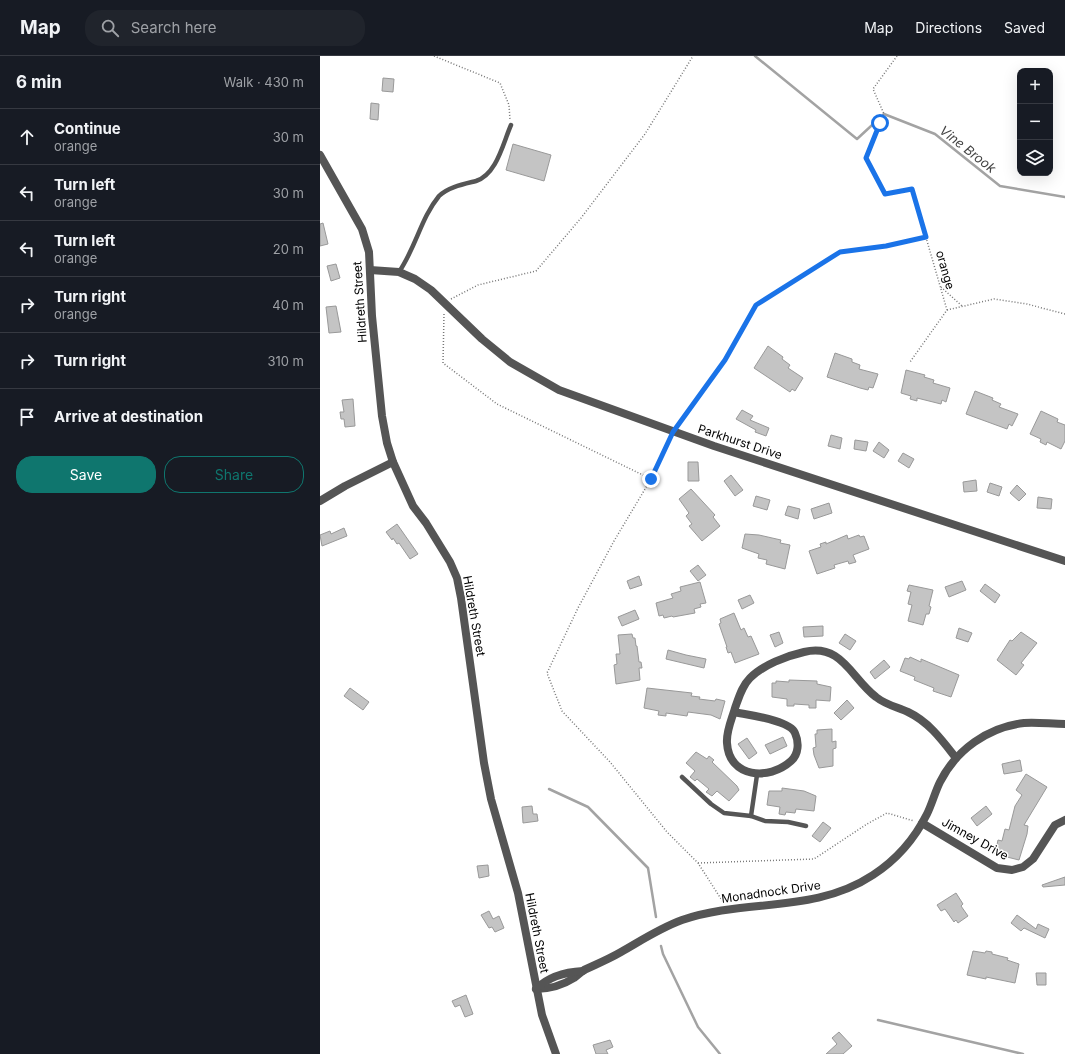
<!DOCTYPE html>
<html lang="en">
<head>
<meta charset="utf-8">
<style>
	:root { --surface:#171b24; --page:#20242c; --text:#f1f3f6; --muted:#9ea1a6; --line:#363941; --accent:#0f766e }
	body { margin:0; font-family:Inter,sans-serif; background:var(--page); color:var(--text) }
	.controls { position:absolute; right:12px; top:12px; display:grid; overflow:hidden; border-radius:8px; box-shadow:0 4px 16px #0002 }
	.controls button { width:36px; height:36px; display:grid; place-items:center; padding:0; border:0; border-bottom:1px solid var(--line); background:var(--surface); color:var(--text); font:20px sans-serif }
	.stop { position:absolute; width:12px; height:12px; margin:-9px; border:3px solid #1a73e8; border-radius:50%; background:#fff }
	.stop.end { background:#1a73e8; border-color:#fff; box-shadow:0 1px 4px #0008 }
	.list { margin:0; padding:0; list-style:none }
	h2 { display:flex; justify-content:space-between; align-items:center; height:52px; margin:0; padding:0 16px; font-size:17px }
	h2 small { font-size:13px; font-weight:400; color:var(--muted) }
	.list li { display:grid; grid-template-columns:26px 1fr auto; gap:12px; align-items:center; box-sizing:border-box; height:56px; padding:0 16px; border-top:1px solid var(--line) }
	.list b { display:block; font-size:15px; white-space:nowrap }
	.list p { margin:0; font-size:13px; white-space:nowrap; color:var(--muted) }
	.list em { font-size:13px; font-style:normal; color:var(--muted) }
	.actions { display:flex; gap:8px; padding:12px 16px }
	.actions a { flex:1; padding:9px 0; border:1px solid var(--accent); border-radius:16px; text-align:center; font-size:14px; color:var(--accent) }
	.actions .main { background:var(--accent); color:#fff }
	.icon { flex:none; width:22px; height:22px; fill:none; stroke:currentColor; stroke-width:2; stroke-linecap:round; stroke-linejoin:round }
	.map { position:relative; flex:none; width:745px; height:998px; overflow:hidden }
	header { display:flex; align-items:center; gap:24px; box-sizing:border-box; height:56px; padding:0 20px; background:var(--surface); border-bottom:1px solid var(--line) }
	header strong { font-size:19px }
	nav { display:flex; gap:22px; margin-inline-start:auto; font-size:14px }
	.search { width:280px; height:36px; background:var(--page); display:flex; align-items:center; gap:10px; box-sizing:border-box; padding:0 14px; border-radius:16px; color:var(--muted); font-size:15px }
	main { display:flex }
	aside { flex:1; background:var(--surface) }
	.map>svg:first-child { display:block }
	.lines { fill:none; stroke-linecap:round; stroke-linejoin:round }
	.stream { stroke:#a3a3a3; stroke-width:2.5 }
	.building { fill:#c4c4c4; stroke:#999 }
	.path { stroke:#777; stroke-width:1.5; stroke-dasharray:1 2; stroke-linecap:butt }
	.service { stroke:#555; stroke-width:4.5 }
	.minor { stroke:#555; stroke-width:8 }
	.route { stroke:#1a73e8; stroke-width:5 }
	.labels { text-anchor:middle; stroke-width:3; stroke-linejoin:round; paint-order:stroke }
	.street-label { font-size:12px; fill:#000; stroke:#fff }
	.water-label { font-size:13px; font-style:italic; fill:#444; stroke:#fff }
</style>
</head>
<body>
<header>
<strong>Map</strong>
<div class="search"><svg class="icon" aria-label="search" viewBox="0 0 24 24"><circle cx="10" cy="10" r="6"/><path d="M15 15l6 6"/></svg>Search here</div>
<nav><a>Map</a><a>Directions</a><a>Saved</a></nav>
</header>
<main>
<aside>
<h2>6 min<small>Walk · 430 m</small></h2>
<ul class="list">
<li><svg class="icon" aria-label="ahead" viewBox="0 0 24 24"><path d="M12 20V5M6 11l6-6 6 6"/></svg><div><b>Continue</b><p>orange</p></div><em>30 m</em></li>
<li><svg class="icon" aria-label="left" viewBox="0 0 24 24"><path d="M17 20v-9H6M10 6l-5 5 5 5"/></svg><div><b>Turn left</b><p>orange</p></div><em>30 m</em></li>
<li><svg class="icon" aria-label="left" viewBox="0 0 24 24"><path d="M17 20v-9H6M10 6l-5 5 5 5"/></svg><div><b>Turn left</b><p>orange</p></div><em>20 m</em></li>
<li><svg class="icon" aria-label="right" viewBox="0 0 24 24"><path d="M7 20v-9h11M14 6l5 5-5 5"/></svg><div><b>Turn right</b><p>orange</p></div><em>40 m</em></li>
<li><svg class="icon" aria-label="right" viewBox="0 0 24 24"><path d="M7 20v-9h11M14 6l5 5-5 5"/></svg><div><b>Turn right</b></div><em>310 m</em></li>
<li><svg class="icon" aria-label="arrive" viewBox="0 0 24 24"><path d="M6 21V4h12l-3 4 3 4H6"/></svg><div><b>Arrive at destination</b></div></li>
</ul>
<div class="actions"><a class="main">Save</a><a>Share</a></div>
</aside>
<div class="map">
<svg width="745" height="998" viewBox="0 0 745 998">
	<rect width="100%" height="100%" fill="#fff"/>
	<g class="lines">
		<g class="stream">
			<polyline points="435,0 537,83 564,58 615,78 680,130 745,141"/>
			<polyline points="229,733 268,751 328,812 336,861"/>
			<polyline points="341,890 343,898 378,971 400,998"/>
			<polyline points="558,964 703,998"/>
		</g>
	</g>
	<g class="building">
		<polygon points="63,22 74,23 73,36 62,35"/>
		<polygon points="51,47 59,48 58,64 50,63"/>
		<polygon points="193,88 231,99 224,125 186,114"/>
		<polygon points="3,167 8,188 0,190 0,168"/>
		<polygon points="16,208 20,222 11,225 7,210"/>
		<polygon points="16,250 21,276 9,277 6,251"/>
		<polygon points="448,290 463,301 462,303 470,309 468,312 483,322 475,335 472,333 470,336 434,312"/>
		<polygon points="515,297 532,303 532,306 540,309 539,313 558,318 553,332 549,331 548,334 540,332 507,321"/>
		<polygon points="586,314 605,319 604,321 614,324 613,327 630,332 626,346 622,344 621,348 597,342 597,345 590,343 591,340 581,337"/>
		<polygon points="655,335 673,342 672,344 681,348 679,351 698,358 692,370 689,368 687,373 646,358"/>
		<polygon points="33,343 35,370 25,371 24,363 21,363 20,356 24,356 22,344"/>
		<polygon points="422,354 433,360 430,364 449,372 446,380 435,376 436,374 416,363"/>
		<polygon points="721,355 738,363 737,366 745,369 745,385 741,393 727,386 726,389 720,386 721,383 710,378"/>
		<polygon points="511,379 522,382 520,393 508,390"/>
		<polygon points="535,384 548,386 546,395 534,393"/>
		<polygon points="559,386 569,394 564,402 553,395"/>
		<polygon points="583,397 594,403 589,412 578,405"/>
		<polygon points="368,406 378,406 379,425 368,425"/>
		<polygon points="411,419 423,434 415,440 404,425"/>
		<polygon points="656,424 657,435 644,436 643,426"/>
		<polygon points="670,427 682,431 679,440 667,436"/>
		<polygon points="697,429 706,438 699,445 690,437"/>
		<polygon points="371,433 395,459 393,461 400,470 382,485 369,470 372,468 366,460 369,457 359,443"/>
		<polygon points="436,440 450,444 447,454 433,450"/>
		<polygon points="718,441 732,443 731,453 717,452"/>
		<polygon points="509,447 512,457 494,463 491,453"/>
		<polygon points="468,450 480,453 478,463 465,459"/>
		<polygon points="77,468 98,498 90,503 79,487 77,488 73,482 72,484 66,476"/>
		<polygon points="24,472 27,480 2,490 0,479 10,475 11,478"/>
		<polygon points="425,478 439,479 461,484 460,487 470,489 465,513 446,508 447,504 438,502 439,498 422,492"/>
		<polygon points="527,479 528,483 539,479 540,481 544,480 549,493 533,499 536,506 529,508 528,505 514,509 515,512 497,518 489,495 501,491 500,488 506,486 506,488"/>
		<polygon points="378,509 386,519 378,525 370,515"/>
		<polygon points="319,520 322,529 310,533 307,525"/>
		<polygon points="642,525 646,534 629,541 625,531"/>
		<polygon points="380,526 386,547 380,548 381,551 374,553 375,557 353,561 352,560 344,562 343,559 339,560 336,547 353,542 351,538 361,535 360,531"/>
		<polygon points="665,528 680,539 675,547 660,535"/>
		<polygon points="589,529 613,534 609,550 611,551 609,558 606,558 603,569 588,565 592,549 588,548 591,536 587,535"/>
		<polygon points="430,539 434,547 422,553 418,544"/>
		<polygon points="315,554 319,563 302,570 298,561"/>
		<polygon points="414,557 421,574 424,572 428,581 431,580 439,598 415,607 411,596 408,597 406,591 407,591 399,568 401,567 400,563"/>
		<polygon points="503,570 503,580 484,581 483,571"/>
		<polygon points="639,572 652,577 648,586 636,582"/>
		<polygon points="459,576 463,587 455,591 450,579"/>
		<polygon points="701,576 717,587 701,607 704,609 696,619 677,604 690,584 692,585"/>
		<polygon points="312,578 313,582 315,582 316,590 317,590 319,606 321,606 322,612 319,612 320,624 296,628 294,609 297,608 296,598 300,598 298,579"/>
		<polygon points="525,578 536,585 530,594 519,587"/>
		<polygon points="348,594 366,599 386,603 384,612 346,603"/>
		<polygon points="590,601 601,606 601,603 639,619 631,641 613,635 614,632 594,624 595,621 580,615 585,602 589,603"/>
		<polygon points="564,604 570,611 555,623 550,616"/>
		<polygon points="469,624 497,625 497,628 511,631 510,645 496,644 496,652 489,652 489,649 474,648 474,650 467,650 467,643 452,641 452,627 456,627 456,625 469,626"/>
		<polygon points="30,632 49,646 43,654 24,640"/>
		<polygon points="327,632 372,637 371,640 380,641 379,643 395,645 396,643 405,645 400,663 391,659 368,656 367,660 346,657 346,660 338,659 339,655 324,652"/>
		<polygon points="527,644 534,652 521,664 514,657"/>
		<polygon points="512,673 512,686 516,685 516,692 513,693 513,710 499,712 494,699 493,692 496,691 495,678 497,678 497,674"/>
		<polygon points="463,681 467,690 450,698 445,689"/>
		<polygon points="427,682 437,697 429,703 418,688"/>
		<polygon points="376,696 387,703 389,700 394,704 392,706 417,730 419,734 409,745 397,735 392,740 386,736 389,733 377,723 375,725 370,721 375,715 366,707"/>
		<polygon points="700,704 702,715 684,718 682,708"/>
		<polygon points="706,718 727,731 704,769 708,770 707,778 699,804 675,798 678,784 682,785 685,773 689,774 695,750 702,739 696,734"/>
		<polygon points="462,732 484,735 496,740 494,755 476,753 475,757 466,756 465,759 459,758 460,751 447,749 449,735 462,735"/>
		<polygon points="212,750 213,758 217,758 218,765 203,767 202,751"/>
		<polygon points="666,750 672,758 657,770 651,762"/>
		<polygon points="503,766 511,772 500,786 492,780"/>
		<polygon points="168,809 169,820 159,822 157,810"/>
		<polygon points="745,821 745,829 723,831 722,829"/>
		<polygon points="636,837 643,848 641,850 648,860 638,867 636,864 634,866 625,853 621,855 617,849"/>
		<polygon points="169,855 173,863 179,860 184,872 175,876 172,871 169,872 161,859"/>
		<polygon points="697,859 716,873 718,868 729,873 725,882 704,872 701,875 691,867"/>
		<polygon points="653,895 665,897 666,895 672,896 672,898 688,902 687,904 699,908 695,927 666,921 666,923 647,919"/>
		<polygon points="716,917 726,917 726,929 717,929"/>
		<polygon points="146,939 153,958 145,961 140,949 135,951 132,945"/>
		<polygon points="519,976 532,990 523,998 506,998 517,988 512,982"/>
		<polygon points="290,984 293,991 286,994 288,998 276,998 273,989"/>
	</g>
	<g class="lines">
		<g class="path">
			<polyline points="114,0 180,27 189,49 190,64"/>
			<polyline points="577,0 553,33 564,58 546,102 565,138 592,133 627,254 590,306"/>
			<polyline points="621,231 642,250"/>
			<polyline points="131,243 158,229 216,215 261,162 325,78 373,0"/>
			<polyline points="627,254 674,243 707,248 745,258"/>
			<polyline points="124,258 123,307 177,348 331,423"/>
			<polyline points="358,369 405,304 436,249 520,196 566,190 606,181"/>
			<polyline points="350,382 331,423 294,485 258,552 227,617 242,655 290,706 347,776 378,807 403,846"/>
			<polyline points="378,807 494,803 547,768 567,757 594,765"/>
		</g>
		<g class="service">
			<path d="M 79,216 C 96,191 101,162 119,140 C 128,131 144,128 156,125 C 177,118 183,87 191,69"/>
			<polyline points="362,721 391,748 404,757 431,760 445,765 468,766 486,770"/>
			<polyline points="431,760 437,719"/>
		</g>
		<g class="minor">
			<polyline points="0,99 42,173 49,196 52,260 62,360 67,387 73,406 93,450 106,467 130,506 137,522 141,542 164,707 171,743 198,837 222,959 236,998"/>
			<polyline points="50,214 79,216 95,223 111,234 162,283 190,306 239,334 394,390 745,505"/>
			<polyline points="0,445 25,430 73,406"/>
			<path d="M 414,656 C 428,659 470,664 475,677 C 479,686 479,698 471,705 C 449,725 409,722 407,687 C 406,675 412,663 415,652 C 419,641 422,630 430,622 C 443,609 466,600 484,596 C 522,587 531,622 556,641 C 566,649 577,651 588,656 C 609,666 622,684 636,702"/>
			<polyline points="602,767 677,812 692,814 703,811 713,803 735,769 745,764"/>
			<path d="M 216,933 C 229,933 243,929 254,922 C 258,919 261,916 264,914 C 277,908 289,903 301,896 C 322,884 340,872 362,864 C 426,842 494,858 553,819 C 576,804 595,782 607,758 C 612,748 615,736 620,726 C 636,694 668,671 704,667 C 718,666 731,668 745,668"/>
			<path d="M 216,933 C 229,920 245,916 263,915"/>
		</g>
	</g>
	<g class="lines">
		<polyline class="route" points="331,423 353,376 405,304 436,249 520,196 566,190 606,181 592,133 565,138 546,102 560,67"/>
	</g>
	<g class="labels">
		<g class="street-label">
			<text transform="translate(625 214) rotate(74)" y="4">orange</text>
			<text transform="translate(40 246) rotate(-94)" y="4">Hildreth Street</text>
			<text transform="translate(420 386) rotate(18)" y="4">Parkhurst Drive</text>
			<text transform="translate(154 560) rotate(80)" y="4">Hildreth Street</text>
			<text transform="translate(655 783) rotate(29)" y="4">Jimney Drive</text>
			<text transform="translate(451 836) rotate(-8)" y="4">Monadnock Drive</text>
			<text transform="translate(217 877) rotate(79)" y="4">Hildreth Street</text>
		</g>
		<g class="water-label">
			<text transform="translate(648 93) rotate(38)" y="5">Vine Brook</text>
		</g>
	</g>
</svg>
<div class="controls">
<button>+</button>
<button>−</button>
<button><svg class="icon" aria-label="layers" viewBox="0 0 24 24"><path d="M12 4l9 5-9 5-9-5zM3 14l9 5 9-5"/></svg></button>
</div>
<div class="stop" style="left:560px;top:67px"></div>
<div class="stop end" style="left:331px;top:423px"></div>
</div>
</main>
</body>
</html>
